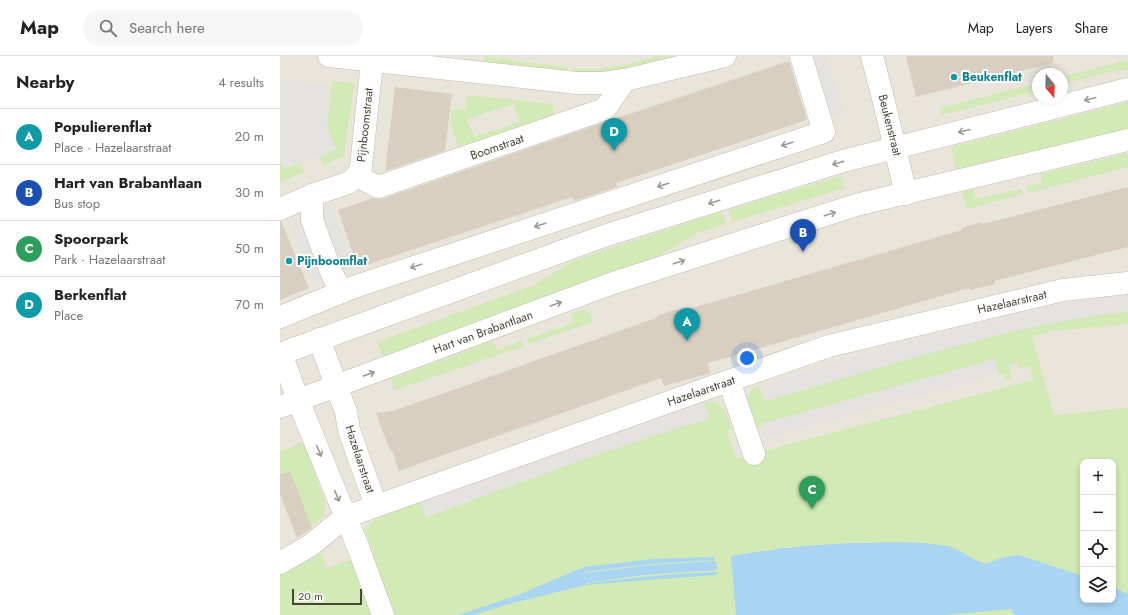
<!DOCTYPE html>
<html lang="en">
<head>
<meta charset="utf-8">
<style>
	:root { --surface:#fff; --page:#f6f6f6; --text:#222; --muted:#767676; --line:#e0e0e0; --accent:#ea580c }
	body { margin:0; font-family:Jost,sans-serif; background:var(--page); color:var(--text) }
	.controls { position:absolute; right:12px; bottom:12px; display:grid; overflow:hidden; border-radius:8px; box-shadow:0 2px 6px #0003 }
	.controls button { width:36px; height:36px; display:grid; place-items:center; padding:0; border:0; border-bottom:1px solid var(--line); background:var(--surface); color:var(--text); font:20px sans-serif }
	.compass { position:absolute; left:752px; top:12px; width:36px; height:36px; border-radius:50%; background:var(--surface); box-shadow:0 2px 6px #0003; rotate:161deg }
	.scale { position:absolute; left:12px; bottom:10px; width:70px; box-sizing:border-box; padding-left:4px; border:2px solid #4b4439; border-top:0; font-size:11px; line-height:14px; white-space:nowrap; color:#4b4439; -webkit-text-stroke:3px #fff; paint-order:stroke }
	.you { position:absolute; left:467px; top:302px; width:14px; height:14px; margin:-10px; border:3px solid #fff; border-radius:50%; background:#1a73e8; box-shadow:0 0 0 6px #1a73e833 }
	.badge { display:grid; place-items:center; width:26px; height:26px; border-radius:50%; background:var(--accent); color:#fff; font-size:13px; font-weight:700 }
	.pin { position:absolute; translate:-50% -33px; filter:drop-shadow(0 1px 2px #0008) }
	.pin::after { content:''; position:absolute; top:21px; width:14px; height:12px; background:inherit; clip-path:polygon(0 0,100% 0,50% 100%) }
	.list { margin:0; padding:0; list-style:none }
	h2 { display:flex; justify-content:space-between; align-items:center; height:52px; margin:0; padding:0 16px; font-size:17px }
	h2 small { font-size:13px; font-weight:400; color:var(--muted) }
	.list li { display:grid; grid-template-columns:26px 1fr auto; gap:12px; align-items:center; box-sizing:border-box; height:56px; padding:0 16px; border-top:1px solid var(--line) }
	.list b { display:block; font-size:15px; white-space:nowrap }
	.list p { margin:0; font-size:13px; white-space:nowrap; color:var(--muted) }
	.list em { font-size:13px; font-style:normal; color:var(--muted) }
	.icon { flex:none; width:22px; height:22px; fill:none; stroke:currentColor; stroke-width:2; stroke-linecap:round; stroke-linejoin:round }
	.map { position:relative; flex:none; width:848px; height:559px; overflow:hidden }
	header { display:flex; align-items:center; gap:24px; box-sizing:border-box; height:56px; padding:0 20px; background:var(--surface); border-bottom:1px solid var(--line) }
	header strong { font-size:19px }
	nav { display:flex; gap:22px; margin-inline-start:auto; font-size:14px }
	.search { width:280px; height:36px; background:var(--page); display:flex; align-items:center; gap:10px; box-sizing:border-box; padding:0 14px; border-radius:22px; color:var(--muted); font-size:15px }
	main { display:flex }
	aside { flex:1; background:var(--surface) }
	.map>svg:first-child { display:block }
	.residential { fill:#eae5da; fill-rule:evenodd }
	.green { fill:#d2eab5; fill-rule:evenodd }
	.parking { fill:#e5e3e0 }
	.water { fill:#a9d4f2 }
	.building { fill:#d8cfc1 }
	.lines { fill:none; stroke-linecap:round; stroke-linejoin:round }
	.minor-casing { stroke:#c2bbae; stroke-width:23 }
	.minor { stroke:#fff; stroke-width:22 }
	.oneway { stroke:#9c9892 }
	.culture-dot { fill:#0f9aa8; stroke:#fff; stroke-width:1.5 }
	.labels { text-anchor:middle; stroke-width:4; stroke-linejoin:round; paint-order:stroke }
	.culture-label { font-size:12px; font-weight:bold; fill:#0d838f; stroke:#fff; text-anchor:start }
	.street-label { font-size:12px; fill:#4b4439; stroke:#fff }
</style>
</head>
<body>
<header>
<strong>Map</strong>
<div class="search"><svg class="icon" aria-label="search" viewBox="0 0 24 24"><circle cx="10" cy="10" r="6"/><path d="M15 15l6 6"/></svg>Search here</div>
<nav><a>Map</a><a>Layers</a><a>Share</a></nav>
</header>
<main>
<aside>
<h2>Nearby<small>4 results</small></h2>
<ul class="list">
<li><span class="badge" style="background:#0f9aa8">A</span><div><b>Populierenflat</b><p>Place · Hazelaarstraat</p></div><em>20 m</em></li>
<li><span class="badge" style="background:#1a4fb4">B</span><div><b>Hart van Brabantlaan</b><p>Bus stop</p></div><em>30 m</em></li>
<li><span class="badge" style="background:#2e9e5b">C</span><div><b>Spoorpark</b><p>Park · Hazelaarstraat</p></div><em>50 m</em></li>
<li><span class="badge" style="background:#0f9aa8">D</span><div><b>Berkenflat</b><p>Place</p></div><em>70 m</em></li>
</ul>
</aside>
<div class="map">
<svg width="848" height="559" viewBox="0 0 848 559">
	<rect width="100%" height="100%" fill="#f6f3ec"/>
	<path class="residential" d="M 0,0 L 848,0 L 848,559 L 0,559 ZM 758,18 L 782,18 L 782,42 L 758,42 ZM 803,406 L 833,406 L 833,544 L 803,544 Z"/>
	<g class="green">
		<polygon points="204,0 235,5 287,11 286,18 203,8"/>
		<path d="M 379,0 L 404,0 L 342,16 L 292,19 L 293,12 C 322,17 351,7 379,0 Z"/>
		<polygon points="848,4 848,14 838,14 782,28 782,21"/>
		<polygon points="52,25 74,27 64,100 43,109 40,101 56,93 47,70"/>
		<polygon points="758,27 758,35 662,59 660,52"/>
		<path d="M 187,39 L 273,48 L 274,60 L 179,91 L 173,77 L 172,68 L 170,67 L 172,53 L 186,54 ZM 234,48 L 240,66 L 194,81 L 187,63 Z"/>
		<polygon points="848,46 848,74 676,114 671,91"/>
		<polygon points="848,97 848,111 748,137 746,131 762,127 760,118"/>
		<polygon points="0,105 4,113 20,107 24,116 0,126"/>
		<polygon points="561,120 565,132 452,166 449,153"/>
		<polygon points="694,133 696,143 741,133 743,138 687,153 682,136"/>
		<polygon points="442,155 446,168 419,176 371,205 103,302 97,286 252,230 295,204"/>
		<polygon points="308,253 313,266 249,288 247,283 294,267 291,257"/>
		<path d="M 848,255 L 848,268 L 773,275 L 752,280 L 774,359 L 848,352 L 848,559 L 0,559 L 0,518 L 27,505 L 41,497 L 47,512 L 78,501 L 94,497 L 84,473 C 94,461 125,452 140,445 L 147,461 C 239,426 332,391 428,363 L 429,360 L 424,348 L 425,346 C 445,345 446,357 452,372 L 447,375 L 456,402 L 753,324 L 754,327 L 750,310 L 740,313 L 738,307 L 729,309 L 732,322 L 725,324 L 724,318 L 720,319 L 719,318 L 715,303 L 482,368 L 482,370 L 475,373 C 471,359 459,337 478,330 L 485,345 C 565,321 645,297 725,277 C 766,267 807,260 848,255 ZM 803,406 L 833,406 L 833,544 L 803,544 Z"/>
		<polygon points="213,285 217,294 242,285 244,290 115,334 111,323"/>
		<polygon points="21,387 25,390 45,445 44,461 31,470 14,427 0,428 0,396"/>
	</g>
	<g class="parking">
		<polygon points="529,0 547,0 565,57 549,62"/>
		<polygon points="0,23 49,30 47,70 56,94 3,113 0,105"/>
		<polygon points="53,148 72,211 33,227 8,165"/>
		<polygon points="848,238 848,255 788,264 726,277 639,300 485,345 479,330 583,299 734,258 787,247"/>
		<polygon points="715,303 719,318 486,383 481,368"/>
		<polygon points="425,346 424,348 429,360 428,363 391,374 293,407 146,461 140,445 386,358"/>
	</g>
	<g class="water">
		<path d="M 571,487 C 602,487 636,484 667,490 C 681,493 692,504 706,508 L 719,503 L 730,500 L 739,499 L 803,520 L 803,544 L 833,544 L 833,531 L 848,538 L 848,559 L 736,559 L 732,556 L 731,553 L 665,559 L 456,559 L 451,500 C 491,493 530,489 571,487 Z"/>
		<path d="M 434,501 L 436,504 L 371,508 L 304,516 L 305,517 L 371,509 L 436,505 L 437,514 L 363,519 L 306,527 L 306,528 C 350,521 393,518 438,516 L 436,519 L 366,524 L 306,529 L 229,548 L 193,559 L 178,559 L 238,539 L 304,511 L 373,503 Z"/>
	</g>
	<g class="building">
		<polygon points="626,0 773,0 773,7 636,41"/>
		<polygon points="509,5 527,64 336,127 337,131 294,145 292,141 78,212 58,154 93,142 97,143 102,143 331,64"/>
		<polygon points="115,31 172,38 165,95 105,115"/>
		<polygon points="848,131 848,191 714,225 715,228 690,234 689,232 428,307 430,317 384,330 381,322 119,415 112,394 110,395 96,357 113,355 376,262 377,261 377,260 397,253 398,256 682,174 681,172 701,166 702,168"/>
		<polygon points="0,165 1,165 29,232 0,244"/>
		<polygon points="10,415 32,472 17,482 0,438 0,419"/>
	</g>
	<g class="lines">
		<defs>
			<g id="minor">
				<polyline points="49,0 297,27 322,27 345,24 445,0"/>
				<polyline points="592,0 604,46 626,138"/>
				<polyline points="77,120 98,131 325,53 345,24"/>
				<polyline points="32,139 32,164 52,218 62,236"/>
				<polyline points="0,153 32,139 68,127 77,120 81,111 92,5"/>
				<polyline points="0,261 74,231 110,219 544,76 521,0"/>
				<polyline points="39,283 66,356 69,374 96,450"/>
				<polyline points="1,297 18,344 78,491 103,559"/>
				<polyline points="0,298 324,180 563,105 848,33"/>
				<polyline points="449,325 474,398"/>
				<polyline points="0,351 333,227 576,149 848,84"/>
				<polyline points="0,507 31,489 65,461 431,331 549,290 783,234 848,227"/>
			</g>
		</defs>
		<use href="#minor" class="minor-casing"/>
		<use href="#minor" class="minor"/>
	</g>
	<defs><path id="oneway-shaft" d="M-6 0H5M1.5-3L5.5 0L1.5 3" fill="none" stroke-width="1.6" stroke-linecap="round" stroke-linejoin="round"/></defs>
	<g class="oneway">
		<use href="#oneway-shaft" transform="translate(810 43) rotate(166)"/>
		<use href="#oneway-shaft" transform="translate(684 75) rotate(166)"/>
		<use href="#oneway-shaft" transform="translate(507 88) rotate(162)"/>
		<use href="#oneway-shaft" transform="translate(558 107) rotate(163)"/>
		<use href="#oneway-shaft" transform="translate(383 129) rotate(162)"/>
		<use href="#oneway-shaft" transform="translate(434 146) rotate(163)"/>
		<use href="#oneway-shaft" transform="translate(550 158) rotate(-18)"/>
		<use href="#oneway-shaft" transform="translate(260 169) rotate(162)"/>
		<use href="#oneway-shaft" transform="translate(399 206) rotate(-18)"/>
		<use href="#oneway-shaft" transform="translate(136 210) rotate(162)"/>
		<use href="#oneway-shaft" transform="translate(276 248) rotate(-20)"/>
		<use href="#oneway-shaft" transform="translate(89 318) rotate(-20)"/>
		<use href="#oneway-shaft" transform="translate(39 395) rotate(68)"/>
		<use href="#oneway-shaft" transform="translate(57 440) rotate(68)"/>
	</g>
	<g class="culture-dot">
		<circle cx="674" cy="21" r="4"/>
		<circle cx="9" cy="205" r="4"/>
	</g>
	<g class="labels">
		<g class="culture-label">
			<text x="682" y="25">Beukenflat</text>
			<text x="17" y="209">Pijnboomflat</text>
		</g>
		<g class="street-label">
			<text transform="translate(85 69) rotate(-84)" y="4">Pijnboomstraat</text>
			<text transform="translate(610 69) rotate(76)" y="4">Beukenstraat</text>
			<text transform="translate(217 91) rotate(-19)" y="4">Boomstraat</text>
			<text transform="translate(732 246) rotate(-13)" y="4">Hazelaarstraat</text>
			<text transform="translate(203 276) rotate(-20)" y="4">Hart van Brabantlaan</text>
			<text transform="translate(421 335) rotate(-19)" y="4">Hazelaarstraat</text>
			<text transform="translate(80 403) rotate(72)" y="4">Hazelaarstraat</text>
		</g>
	</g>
</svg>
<div class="controls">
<button>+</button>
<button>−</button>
<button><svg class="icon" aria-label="locate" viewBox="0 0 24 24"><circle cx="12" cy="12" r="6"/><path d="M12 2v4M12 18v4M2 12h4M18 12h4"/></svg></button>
<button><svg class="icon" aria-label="layers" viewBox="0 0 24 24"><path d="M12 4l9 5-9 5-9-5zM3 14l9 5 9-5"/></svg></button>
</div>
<svg class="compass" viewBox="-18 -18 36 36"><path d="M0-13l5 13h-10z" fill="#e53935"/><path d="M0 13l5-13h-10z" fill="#767676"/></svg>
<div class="scale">20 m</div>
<div class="you"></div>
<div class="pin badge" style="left:407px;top:285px;background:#0f9aa8">A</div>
<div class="pin badge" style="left:523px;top:196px;background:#1a4fb4">B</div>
<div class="pin badge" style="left:532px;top:453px;background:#2e9e5b">C</div>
<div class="pin badge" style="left:334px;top:95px;background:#0f9aa8">D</div>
</div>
</main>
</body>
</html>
